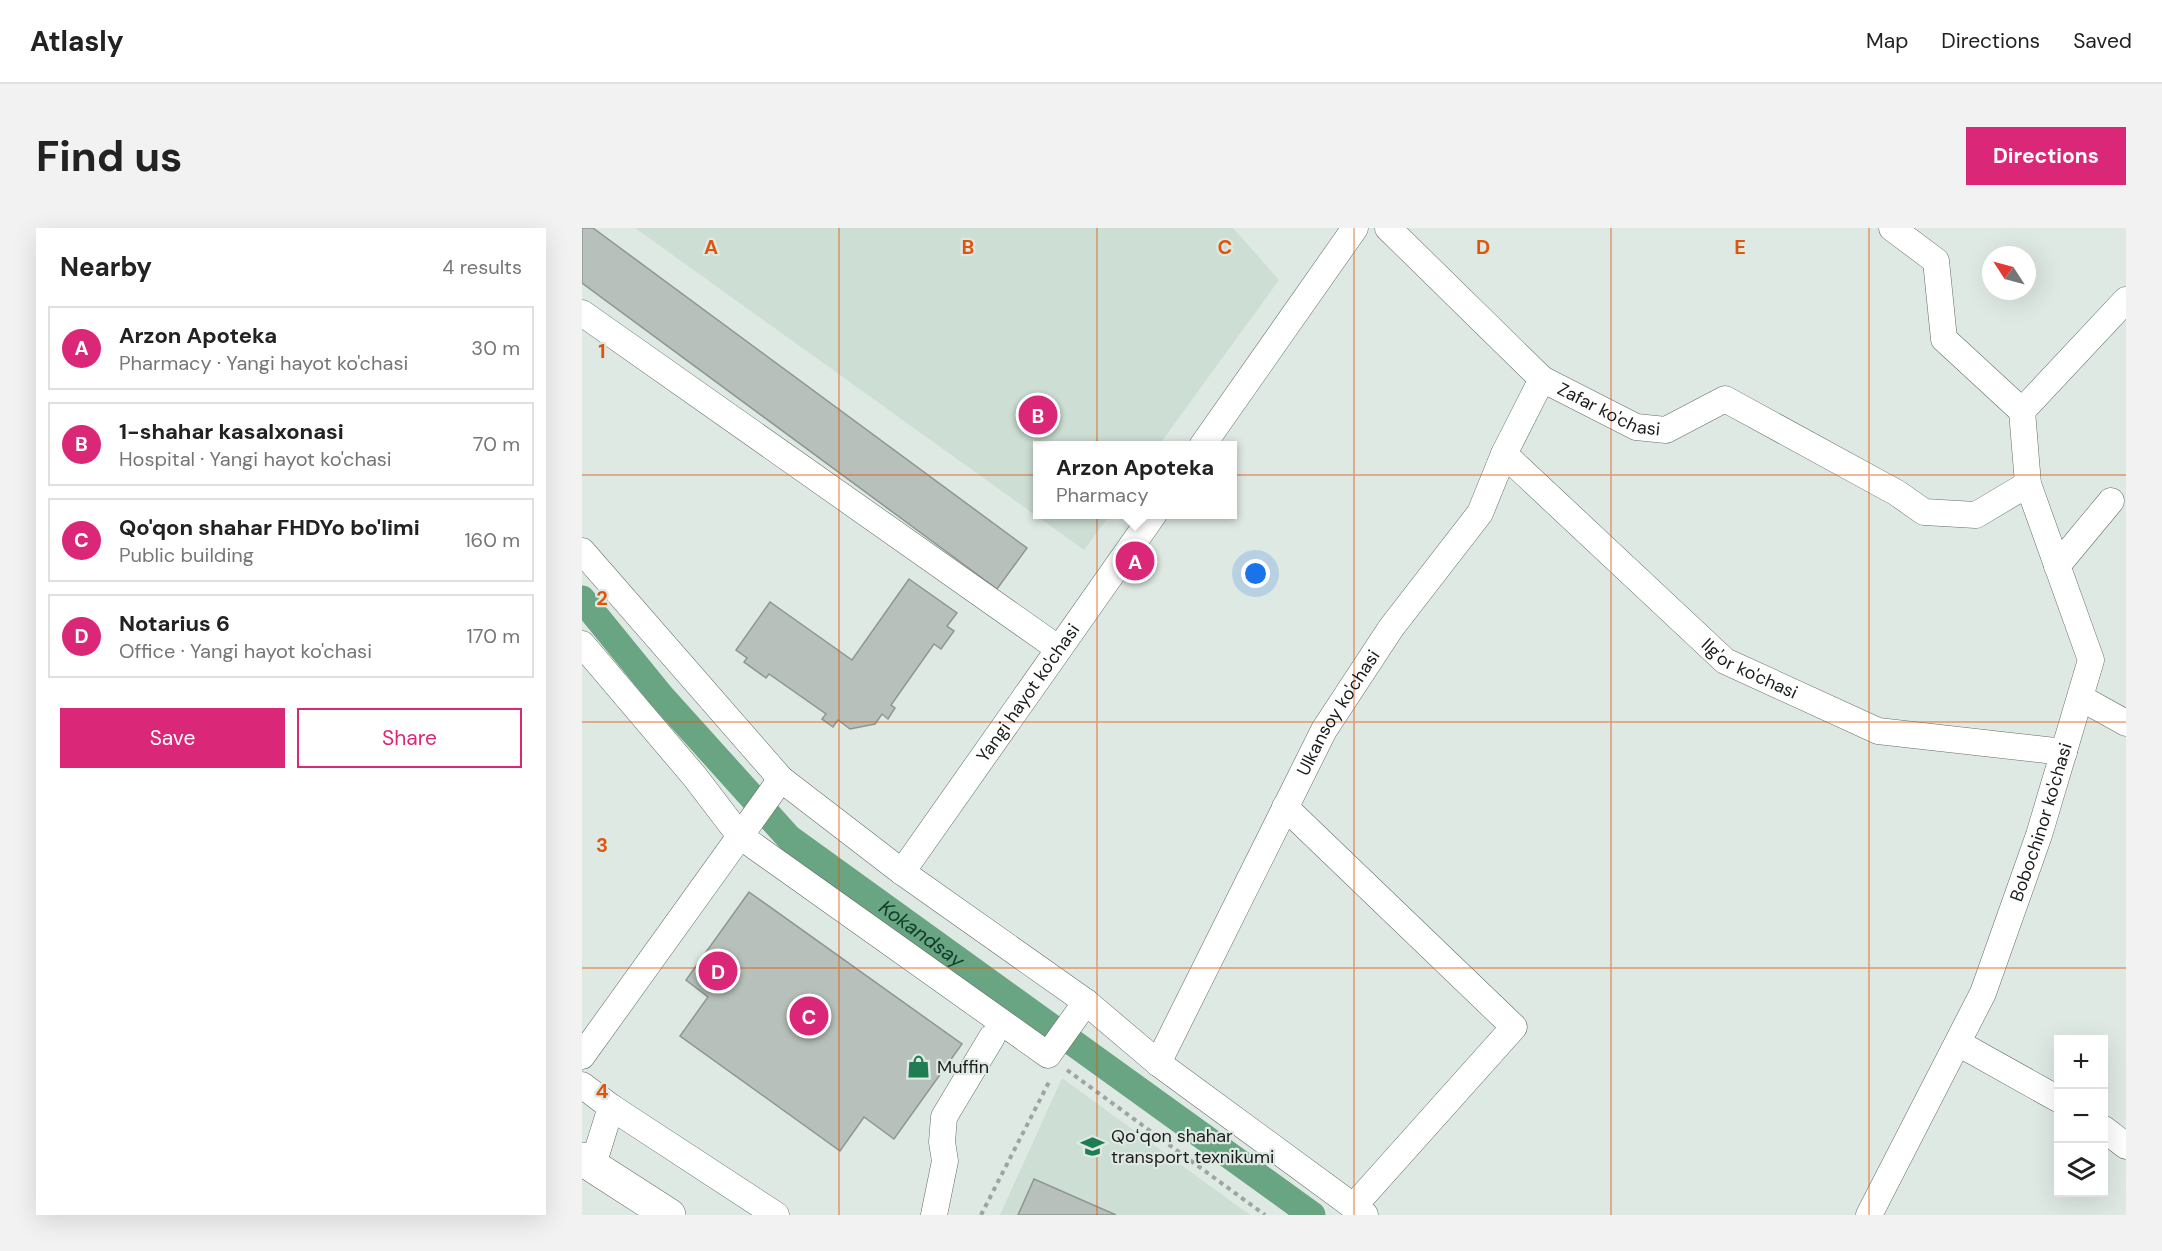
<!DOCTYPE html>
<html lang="en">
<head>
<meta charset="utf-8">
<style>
	:root { --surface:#fff; --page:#f2f2f2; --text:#222; --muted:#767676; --line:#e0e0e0; --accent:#db2777 }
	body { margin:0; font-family:"DM Sans",sans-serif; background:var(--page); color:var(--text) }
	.controls { position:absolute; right:18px; bottom:18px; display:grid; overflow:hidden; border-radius:0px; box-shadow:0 6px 24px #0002 }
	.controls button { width:54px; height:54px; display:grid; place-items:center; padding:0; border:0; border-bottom:2px solid var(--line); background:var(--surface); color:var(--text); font:30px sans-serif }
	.compass { position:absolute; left:1400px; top:18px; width:54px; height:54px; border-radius:50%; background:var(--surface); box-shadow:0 6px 24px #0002; rotate:306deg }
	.you { position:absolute; left:674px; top:346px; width:21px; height:21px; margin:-15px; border:4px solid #fff; border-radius:50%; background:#1a73e8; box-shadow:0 0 0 9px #1a73e833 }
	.badge { display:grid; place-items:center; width:39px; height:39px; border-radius:50%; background:var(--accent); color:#fff; font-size:20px; font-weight:700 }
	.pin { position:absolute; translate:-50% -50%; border:3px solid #fff; box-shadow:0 2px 6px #0006 }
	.popup { position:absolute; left:451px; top:213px; width:204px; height:78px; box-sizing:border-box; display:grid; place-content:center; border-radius:0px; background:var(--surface); filter:drop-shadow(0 2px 4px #0005); font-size:20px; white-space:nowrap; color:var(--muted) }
	.popup b { font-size:22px; color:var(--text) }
	.popup::after { content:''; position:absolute; left:50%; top:100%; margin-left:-12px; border:12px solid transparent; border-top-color:var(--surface) }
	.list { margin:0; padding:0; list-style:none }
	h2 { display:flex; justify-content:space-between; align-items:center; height:78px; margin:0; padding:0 24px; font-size:26px }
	h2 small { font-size:20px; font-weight:400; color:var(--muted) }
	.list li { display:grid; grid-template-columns:39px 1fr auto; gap:18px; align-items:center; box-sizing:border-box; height:84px; margin:0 12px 12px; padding:0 12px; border:2px solid var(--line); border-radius:0px }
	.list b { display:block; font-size:22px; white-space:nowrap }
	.list p { margin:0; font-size:20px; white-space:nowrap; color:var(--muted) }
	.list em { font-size:20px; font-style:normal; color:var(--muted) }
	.actions { display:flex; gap:12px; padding:18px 24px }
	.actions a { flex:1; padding:14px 0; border:2px solid var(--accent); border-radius:0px; text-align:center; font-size:21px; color:var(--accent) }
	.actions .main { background:var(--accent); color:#fff }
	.icon { flex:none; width:33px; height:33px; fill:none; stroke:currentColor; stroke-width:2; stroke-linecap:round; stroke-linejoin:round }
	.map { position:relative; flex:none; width:1544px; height:987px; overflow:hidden; border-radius:0px }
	header { display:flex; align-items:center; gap:36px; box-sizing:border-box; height:84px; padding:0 30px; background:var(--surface); border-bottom:2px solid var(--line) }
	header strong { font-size:28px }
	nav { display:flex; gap:33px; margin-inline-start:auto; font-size:21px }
	.intro { display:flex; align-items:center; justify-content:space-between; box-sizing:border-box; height:144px; padding:0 36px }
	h1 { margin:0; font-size:42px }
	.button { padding:15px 27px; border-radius:0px; background:var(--accent); color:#fff; font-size:21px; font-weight:700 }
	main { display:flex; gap:36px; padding:0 36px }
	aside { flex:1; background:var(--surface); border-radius:0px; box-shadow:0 6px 24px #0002 }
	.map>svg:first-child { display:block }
	.built { fill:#cdded4 }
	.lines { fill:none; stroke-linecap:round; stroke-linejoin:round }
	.canal { stroke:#69a483; stroke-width:27 }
	.building { fill:#b7c0bb; stroke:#8e9691; stroke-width:1.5 }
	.minor-casing { stroke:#656d68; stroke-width:27 }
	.major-casing { stroke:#656d68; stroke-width:34 }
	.path { stroke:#9da5a0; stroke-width:4; stroke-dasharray:4.5 4.5; stroke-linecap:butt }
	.minor { stroke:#fff; stroke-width:26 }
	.major { stroke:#fff; stroke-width:33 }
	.grid { fill:none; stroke:#de560d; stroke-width:1.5; stroke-opacity:0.55 }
	.labels { text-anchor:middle; stroke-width:4.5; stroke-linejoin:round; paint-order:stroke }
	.street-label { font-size:18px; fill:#1a1d1b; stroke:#dfe9e3 }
	.poi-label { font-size:18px; fill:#1a1d1b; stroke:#dfe9e3; text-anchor:start }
	.water-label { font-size:20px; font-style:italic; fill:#0e3e28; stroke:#dfe9e3 }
	.grid-label { font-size:20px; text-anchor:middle; font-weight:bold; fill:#de560d; stroke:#dfe9e3; stroke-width:4.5; stroke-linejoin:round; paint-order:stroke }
</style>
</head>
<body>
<header>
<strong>Atlasly</strong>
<nav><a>Map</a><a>Directions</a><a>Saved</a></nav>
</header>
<div class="intro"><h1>Find us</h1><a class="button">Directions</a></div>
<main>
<aside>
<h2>Nearby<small>4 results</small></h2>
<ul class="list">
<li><span class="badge">A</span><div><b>Arzon Apoteka</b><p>Pharmacy · Yangi hayot ko'chasi</p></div><em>30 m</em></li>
<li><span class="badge">B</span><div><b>1-shahar kasalxonasi</b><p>Hospital · Yangi hayot ko'chasi</p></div><em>70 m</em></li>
<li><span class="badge">C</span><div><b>Qo'qon shahar FHDYo bo'limi</b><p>Public building</p></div><em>160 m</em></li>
<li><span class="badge">D</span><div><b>Notarius 6</b><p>Office · Yangi hayot ko'chasi</p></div><em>170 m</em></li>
</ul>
<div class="actions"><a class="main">Save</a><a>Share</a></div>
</aside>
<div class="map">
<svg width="1544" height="987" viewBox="0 0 1544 987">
	<rect width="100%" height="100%" fill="#dfe9e3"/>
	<g class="built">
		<polygon points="53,0 651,0 697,52 577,217 456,218 456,286 528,287 502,322"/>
		<polygon points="480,850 668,987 418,987"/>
	</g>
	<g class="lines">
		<path class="canal" id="s1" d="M 0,371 L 79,468 L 207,610 L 730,987"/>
	</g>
	<g class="building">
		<polygon points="0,0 11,0 445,320 415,361 0,55"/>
		<polygon points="327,351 375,385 365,398 372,403 359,421 352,416 309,477 313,480 306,491 300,486 293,496 268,501 256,492 251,499 240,491 244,486 187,446 184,450 162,434 165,430 154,422 188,374 270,432"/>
		<polygon points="167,664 380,816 312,911 282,889 258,923 98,808 126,769 104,752"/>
		<polygon points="452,951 534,987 436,987"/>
	</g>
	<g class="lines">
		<defs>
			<g id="minor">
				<path id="s2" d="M 806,0 L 960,151 L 1054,199 L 1084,202 L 1143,171 L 1315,265 L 1342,284 L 1394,287 L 1446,256"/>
				<polyline points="0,85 477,421"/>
				<polyline points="1440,183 1544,72"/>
				<polyline points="620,218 773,0"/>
				<path id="s3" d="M 922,226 L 1143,433 L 1296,503 L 1482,524"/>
				<polyline points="0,323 199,551 320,644 504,774 576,835 783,987"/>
				<polyline points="1475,338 1529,273"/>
				<polyline points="0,416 113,549 158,608 466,827 504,774"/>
				<polyline points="1499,470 1544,495"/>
				<polyline points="703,579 932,799 771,979"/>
				<path id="s4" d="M 320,644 L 572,286"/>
				<polyline points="1376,815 1476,871"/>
				<polyline points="0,828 199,551"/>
				<path id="s5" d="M 576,835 L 742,502 L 809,400 L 898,285 L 922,226 L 960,151"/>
				<polyline points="0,857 29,879 11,937"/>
				<polyline points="29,879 194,987"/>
				<polyline points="1522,901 1544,918"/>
				<polyline points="352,987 363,933 360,914 362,889 410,809"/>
				<path id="s6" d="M 1287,987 L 1401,765 L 1457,607 L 1509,432 L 1446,256 L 1440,183 L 1362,111 L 1354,33 L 1310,0"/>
			</g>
			<polyline id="major" points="0,931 87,987"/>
		</defs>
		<use href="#minor" class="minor-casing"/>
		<use href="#major" class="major-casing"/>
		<g class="path">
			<polyline points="485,842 683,987"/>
			<polyline points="399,987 468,852"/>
		</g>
		<use href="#minor" class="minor"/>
		<use href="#major" class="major"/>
	</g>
	<path class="grid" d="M 257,0 L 257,987M 515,0 L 515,987M 772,0 L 772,987M 1029,0 L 1029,987M 1287,0 L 1287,987M 0,247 L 1544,247M 0,494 L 1544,494M 0,740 L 1544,740"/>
	<defs>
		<symbol id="shop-bare" viewBox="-9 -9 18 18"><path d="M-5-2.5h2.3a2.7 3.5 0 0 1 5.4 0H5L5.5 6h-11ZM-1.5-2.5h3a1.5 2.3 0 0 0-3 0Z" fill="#1f7c53" stroke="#dfe9e3" stroke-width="2.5" paint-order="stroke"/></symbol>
		<symbol id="school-bare" viewBox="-9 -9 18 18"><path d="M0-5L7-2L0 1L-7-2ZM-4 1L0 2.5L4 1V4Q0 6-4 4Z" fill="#1f7c53" stroke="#dfe9e3" stroke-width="2.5" paint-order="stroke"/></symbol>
	</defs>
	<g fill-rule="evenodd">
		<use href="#shop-bare" x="320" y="822" width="33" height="33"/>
		<use href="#school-bare" x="494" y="902" width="33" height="33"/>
	</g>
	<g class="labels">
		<g class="street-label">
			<text dy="6" stroke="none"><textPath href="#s2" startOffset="290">Zafar ko'chasi</textPath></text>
			<text dy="6" stroke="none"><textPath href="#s3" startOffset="328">Ilg'or ko'chasi</textPath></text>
			<text dy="6" stroke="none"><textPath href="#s4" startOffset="219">Yangi hayot ko'chasi</textPath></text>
			<text dy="6" stroke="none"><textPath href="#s5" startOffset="394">Ulkansoy ko'chasi</textPath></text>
			<text dy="6" stroke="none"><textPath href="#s6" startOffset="430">Bobochinor ko'chasi</textPath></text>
		</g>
		<g class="poi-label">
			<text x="355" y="845">Muffin</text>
			<text x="529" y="914">Qoʻqon shahar<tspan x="529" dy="21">transport texnikumi</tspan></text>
		</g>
		<g class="water-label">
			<text dy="7" stroke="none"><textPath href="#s1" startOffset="480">Kokandsay</textPath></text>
		</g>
	</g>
	<g class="grid-label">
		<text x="129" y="26">A</text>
		<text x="386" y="26">B</text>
		<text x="643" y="26">C</text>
		<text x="901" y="26">D</text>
		<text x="1158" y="26">E</text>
		<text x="20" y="130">1</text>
		<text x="20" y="377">2</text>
		<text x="20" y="624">3</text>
		<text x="20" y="870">4</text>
	</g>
</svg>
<div class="controls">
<button>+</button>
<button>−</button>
<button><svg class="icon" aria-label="layers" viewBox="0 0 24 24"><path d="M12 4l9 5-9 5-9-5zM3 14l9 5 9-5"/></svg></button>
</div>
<svg class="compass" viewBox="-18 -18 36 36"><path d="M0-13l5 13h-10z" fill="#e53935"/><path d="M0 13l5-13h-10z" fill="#767676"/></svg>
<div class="you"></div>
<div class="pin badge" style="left:553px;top:333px">A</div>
<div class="popup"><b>Arzon Apoteka</b>Pharmacy</div>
<div class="pin badge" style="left:456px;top:187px">B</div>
<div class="pin badge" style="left:227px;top:788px">C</div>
<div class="pin badge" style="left:136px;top:743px">D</div>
</div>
</main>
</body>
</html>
